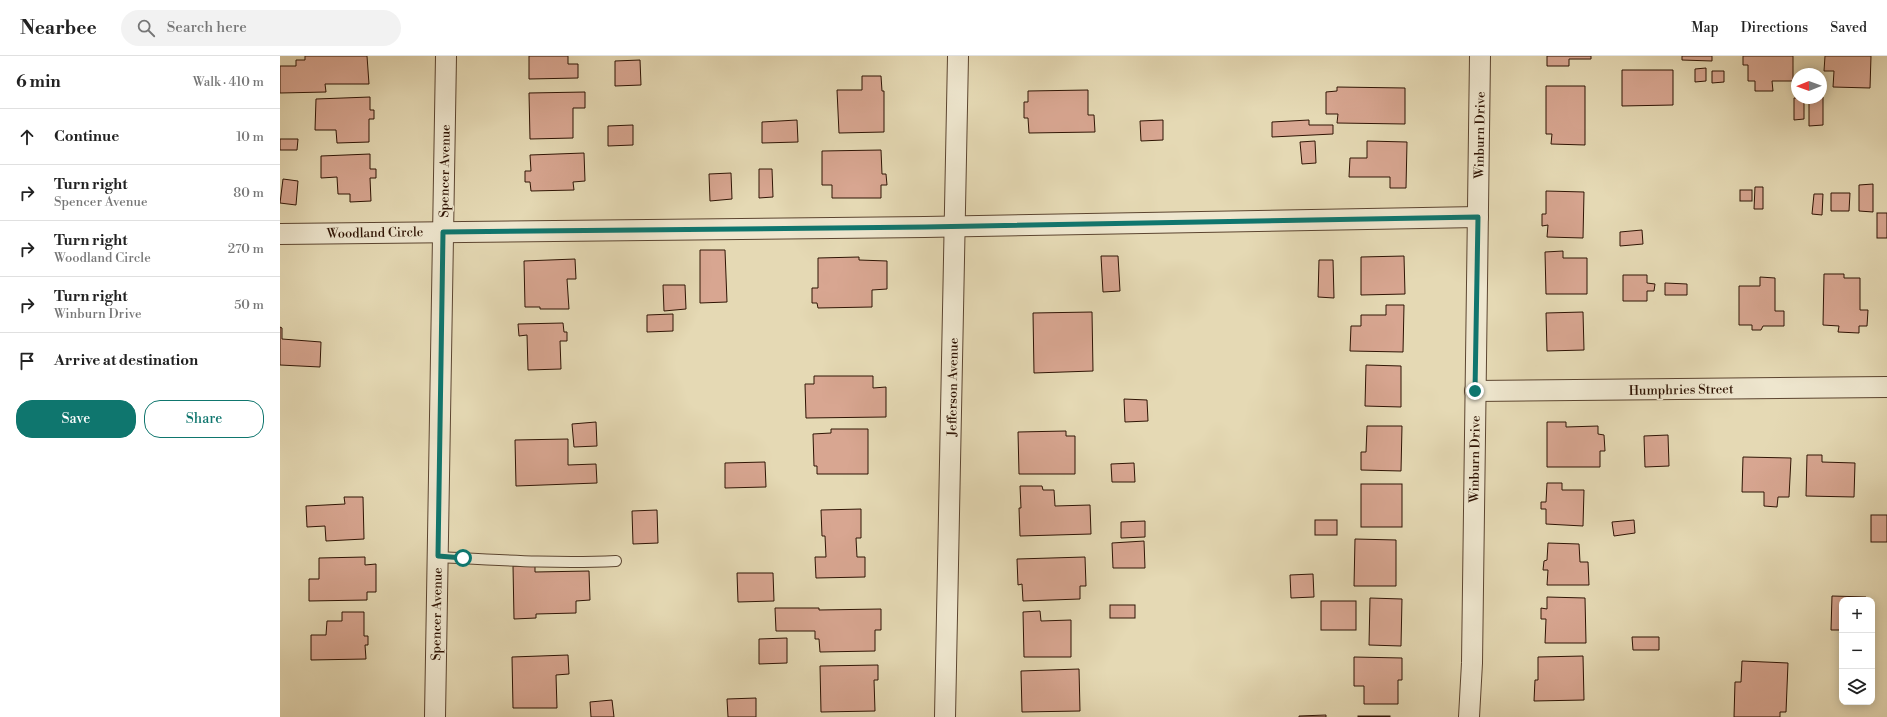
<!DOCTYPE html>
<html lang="en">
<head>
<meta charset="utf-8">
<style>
	:root { --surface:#fff; --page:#f2f2f2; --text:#222; --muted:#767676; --line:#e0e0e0; --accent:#0f766e }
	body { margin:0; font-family:"Libre Bodoni",serif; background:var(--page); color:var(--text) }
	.controls { position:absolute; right:12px; bottom:12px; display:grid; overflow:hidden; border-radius:8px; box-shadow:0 2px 10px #0003 }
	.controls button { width:36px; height:36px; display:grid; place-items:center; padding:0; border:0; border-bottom:1px solid var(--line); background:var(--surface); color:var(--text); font:20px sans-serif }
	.compass { position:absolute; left:1511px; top:12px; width:36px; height:36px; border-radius:50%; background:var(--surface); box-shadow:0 2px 10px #0003; rotate:269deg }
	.stop { position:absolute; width:12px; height:12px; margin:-9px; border:3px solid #0f766e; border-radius:50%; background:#fff }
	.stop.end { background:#0f766e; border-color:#fff; box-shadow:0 1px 4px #0008 }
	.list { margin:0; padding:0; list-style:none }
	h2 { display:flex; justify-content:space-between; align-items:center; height:52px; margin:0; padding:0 16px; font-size:17px }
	h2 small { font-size:13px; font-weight:400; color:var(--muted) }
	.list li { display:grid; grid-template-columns:26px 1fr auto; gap:12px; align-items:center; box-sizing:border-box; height:56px; padding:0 16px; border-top:1px solid var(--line) }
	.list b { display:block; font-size:15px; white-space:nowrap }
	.list p { margin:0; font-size:13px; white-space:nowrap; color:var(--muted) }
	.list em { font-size:13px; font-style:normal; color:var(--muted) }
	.actions { display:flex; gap:8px; padding:12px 16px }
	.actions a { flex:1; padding:9px 0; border:1px solid var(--accent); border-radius:16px; text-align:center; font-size:14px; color:var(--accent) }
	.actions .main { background:var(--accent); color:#fff }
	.icon { flex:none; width:22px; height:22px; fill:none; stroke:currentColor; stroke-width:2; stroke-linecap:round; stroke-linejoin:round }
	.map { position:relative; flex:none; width:1607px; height:661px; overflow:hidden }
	header { display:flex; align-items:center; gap:24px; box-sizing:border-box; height:56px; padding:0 20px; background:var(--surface); border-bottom:1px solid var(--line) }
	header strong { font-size:19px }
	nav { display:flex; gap:22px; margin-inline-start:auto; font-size:14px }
	.search { width:280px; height:36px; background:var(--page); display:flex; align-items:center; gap:10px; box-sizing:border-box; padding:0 14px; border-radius:22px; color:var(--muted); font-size:15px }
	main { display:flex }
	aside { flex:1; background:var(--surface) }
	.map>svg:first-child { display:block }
	.building { fill:#d8a691; stroke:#2f1404 }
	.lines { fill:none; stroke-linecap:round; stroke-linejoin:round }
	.service-casing { stroke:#5c4530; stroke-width:12 }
	.minor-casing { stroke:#5c4530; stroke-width:22 }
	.service { stroke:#eee6ce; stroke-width:10 }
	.minor { stroke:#eee6ce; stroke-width:20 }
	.route { stroke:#0f766e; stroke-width:5 }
	.labels { text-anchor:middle; stroke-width:3.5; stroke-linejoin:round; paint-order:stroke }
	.street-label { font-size:13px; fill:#2f1404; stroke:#eee6ce }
</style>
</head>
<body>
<header>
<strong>Nearbee</strong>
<div class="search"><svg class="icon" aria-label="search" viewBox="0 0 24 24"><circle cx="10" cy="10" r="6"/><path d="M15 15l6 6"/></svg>Search here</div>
<nav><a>Map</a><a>Directions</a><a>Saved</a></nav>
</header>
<main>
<aside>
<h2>6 min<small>Walk · 410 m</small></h2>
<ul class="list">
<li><svg class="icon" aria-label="ahead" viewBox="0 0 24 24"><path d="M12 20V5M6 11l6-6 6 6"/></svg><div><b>Continue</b></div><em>10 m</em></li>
<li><svg class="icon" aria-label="right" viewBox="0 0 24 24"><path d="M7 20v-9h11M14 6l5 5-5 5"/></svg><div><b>Turn right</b><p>Spencer Avenue</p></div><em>80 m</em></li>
<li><svg class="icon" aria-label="right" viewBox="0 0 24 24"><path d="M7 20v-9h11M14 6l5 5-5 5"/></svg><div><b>Turn right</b><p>Woodland Circle</p></div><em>270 m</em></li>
<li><svg class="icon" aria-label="right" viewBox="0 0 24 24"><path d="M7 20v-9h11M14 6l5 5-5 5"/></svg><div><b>Turn right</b><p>Winburn Drive</p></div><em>50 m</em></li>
<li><svg class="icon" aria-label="arrive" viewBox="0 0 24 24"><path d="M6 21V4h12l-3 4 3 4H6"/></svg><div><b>Arrive at destination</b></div></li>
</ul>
<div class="actions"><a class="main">Save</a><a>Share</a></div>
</aside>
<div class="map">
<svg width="1607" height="661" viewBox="0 0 1607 661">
	<rect width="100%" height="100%" fill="#e5d9b4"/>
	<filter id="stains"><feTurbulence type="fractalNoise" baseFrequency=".005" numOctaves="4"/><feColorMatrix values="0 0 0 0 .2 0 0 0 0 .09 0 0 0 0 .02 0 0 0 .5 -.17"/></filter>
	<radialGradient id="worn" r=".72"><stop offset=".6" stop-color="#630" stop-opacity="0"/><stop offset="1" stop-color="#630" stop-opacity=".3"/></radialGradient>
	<g class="building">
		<polygon points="25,0 87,0 89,28 45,28 46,36 0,37 0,10 16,10 16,4 25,4"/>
		<polygon points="249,0 288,0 288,8 298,8 298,22 249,23"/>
		<polygon points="1267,0 1311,0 1311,3 1289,3 1289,10 1267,10"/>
		<polygon points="1402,0 1432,0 1432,5 1402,4"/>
		<polygon points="1463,0 1513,0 1513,25 1492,25 1493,35 1475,35 1475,25 1468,25 1468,9 1463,9"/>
		<polygon points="1545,0 1591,0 1590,32 1553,31 1554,15 1544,15"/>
		<polygon points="360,4 361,29 335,30 335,5"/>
		<polygon points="1426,12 1426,25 1415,26 1415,13"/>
		<polygon points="1342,14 1393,14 1393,49 1342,50"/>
		<polygon points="1432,15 1444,15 1444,26 1432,27"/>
		<polygon points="582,20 601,20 602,35 604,35 604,76 559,77 557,34 582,34"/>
		<polygon points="1266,30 1305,30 1305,89 1271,88 1272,78 1266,78"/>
		<polygon points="1057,31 1125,32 1125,68 1057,67 1058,58 1046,58 1046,36 1057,35"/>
		<polygon points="808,34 808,59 814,59 815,76 749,77 748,62 744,62 744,46 748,46 748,35"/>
		<polygon points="305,36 305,52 293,52 293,82 250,83 249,37"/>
		<polygon points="90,41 90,54 94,54 94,63 89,63 89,86 57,87 56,74 35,74 36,43"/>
		<polygon points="1541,41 1543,41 1543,69 1529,70 1529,42"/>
		<polygon points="1514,42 1524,42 1524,63 1514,64"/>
		<polygon points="517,64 518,86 482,87 482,66"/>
		<polygon points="883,64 883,84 861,85 860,65"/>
		<polygon points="1029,64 1029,69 1053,69 1053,78 992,81 992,66"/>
		<polygon points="353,69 353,89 328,90 328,70"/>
		<polygon points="0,83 18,83 17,94 0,94"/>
		<polygon points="1035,85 1036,107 1022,108 1020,86"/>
		<polygon points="1087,85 1127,86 1126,132 1110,132 1110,121 1069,121 1070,102 1087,102"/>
		<polygon points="601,94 602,118 606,118 607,129 601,129 601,142 552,142 552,129 542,129 542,95"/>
		<polygon points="304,97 305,125 293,126 294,134 251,135 250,126 245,126 245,115 251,115 250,99"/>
		<polygon points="90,98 90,113 96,113 96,122 90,122 91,145 70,146 70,138 58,138 57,121 41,122 41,100"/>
		<polygon points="479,113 492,113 493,141 479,142"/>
		<polygon points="451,117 452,143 430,145 429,118"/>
		<polygon points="3,123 18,125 16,149 0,147"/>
		<polygon points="1593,128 1593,156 1579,155 1579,129"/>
		<polygon points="1475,131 1483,131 1483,153 1474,153"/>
		<rect x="1460" y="134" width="12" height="11"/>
		<polygon points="1266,135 1304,136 1303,182 1267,181 1268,169 1262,170 1262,158 1266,158"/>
		<polygon points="1551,137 1570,137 1569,155 1551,155"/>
		<polygon points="1534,138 1543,138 1542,159 1532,158"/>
		<rect x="1597" y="157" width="10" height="25"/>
		<polygon points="1362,174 1363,188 1340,190 1340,176"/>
		<polygon points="420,194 445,194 447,246 420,247"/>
		<polygon points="1283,195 1283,202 1307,202 1307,238 1266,238 1265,196"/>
		<polygon points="821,200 838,200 840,235 823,236"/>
		<polygon points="1124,200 1125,238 1081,239 1081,201"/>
		<polygon points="579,201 579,204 607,205 607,233 592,234 592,251 538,252 537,247 532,247 532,232 538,232 538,202"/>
		<polygon points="295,203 296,223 287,223 289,253 260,253 260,251 245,251 244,205"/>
		<polygon points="1039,204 1053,204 1054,242 1038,241"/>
		<polygon points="1544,218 1564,218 1564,222 1580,222 1580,254 1588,254 1587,270 1579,270 1579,277 1558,276 1559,270 1543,269"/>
		<polygon points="1343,219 1367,219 1367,227 1375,228 1374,235 1367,235 1367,245 1343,245"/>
		<polygon points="1480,221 1495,222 1495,255 1504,255 1504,270 1483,270 1481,274 1472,274 1472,269 1459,269 1459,230 1480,230"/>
		<polygon points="1385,227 1407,228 1407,239 1385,239"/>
		<polygon points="383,229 405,229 406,253 384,255"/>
		<polygon points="1106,249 1124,249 1123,296 1070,295 1071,270 1081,270 1081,259 1106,259"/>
		<polygon points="812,256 813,315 754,317 753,257"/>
		<polygon points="1303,256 1304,294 1267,295 1266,257"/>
		<polygon points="393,258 393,275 367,276 367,259"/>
		<polygon points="283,267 284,276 287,276 287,285 280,285 281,313 248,314 247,279 239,280 238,268"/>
		<polygon points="0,271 2,272 2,283 41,286 40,311 0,309"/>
		<polygon points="1086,309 1121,310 1121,351 1085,350"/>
		<polygon points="534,320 593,320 593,332 606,331 606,361 526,362 525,328 534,328"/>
		<polygon points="844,343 867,344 868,365 845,366"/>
		<polygon points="316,366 317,390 294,391 292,368"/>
		<polygon points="1267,366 1286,366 1286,371 1318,370 1318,378 1324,379 1325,395 1320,395 1320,411 1267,411"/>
		<polygon points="1087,370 1122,370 1121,415 1081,414 1081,396 1086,396"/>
		<polygon points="551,373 588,373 588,418 537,418 537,410 534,410 533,378 551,377"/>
		<polygon points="786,375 786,380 795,380 795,418 739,418 738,376"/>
		<polygon points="1388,379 1389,410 1365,411 1364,380"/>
		<polygon points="288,383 288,409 316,408 317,427 236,430 235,384"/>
		<polygon points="1527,399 1542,399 1542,406 1575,407 1574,441 1526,440"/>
		<polygon points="1463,401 1511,402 1509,441 1498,441 1497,451 1484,450 1484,436 1462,436"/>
		<polygon points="485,406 486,431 445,432 445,407"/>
		<polygon points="854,407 855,426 832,426 831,408"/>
		<polygon points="1267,427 1282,427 1282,434 1304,434 1303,470 1266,468 1266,453 1261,453 1261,446 1266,446"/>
		<rect x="1081" y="428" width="41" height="43"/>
		<polygon points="740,430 762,430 763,434 774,434 775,450 810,449 811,478 740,480 739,452 741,452"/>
		<polygon points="64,441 83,441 84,483 46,485 45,470 27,471 26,450 65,448"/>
		<polygon points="581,453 581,482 576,482 577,501 585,501 585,521 536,522 535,501 546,501 545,480 542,480 541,454"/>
		<polygon points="377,454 378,487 353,488 352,455"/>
		<rect x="1591" y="459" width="16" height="27"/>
		<rect x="1035" y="464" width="22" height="15"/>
		<polygon points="1354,464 1355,477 1334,480 1332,466"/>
		<polygon points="865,465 865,481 841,482 841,466"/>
		<polygon points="1075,483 1116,484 1116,530 1074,530"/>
		<polygon points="864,485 865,512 833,512 832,487"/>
		<polygon points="1268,487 1299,488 1300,506 1308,506 1309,529 1267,529 1268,514 1263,514 1264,505 1267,504"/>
		<polygon points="85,501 85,509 96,508 96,536 87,536 87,544 29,545 29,523 39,523 39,502"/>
		<polygon points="805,501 806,530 800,530 800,543 743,545 742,528 738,529 737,503"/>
		<polygon points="233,510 255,510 255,516 309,515 310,544 296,545 296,557 256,558 256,562 234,563"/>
		<polygon points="457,517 493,517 494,545 458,546"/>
		<polygon points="1033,518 1034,541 1011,542 1010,519"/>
		<polygon points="1552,540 1586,541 1586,544 1562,544 1562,574 1551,574"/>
		<polygon points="1267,541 1305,542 1306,587 1265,587 1266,563 1261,563 1261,552 1267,553"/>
		<polygon points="1090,542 1122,543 1121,590 1089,589"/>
		<rect x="1041" y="545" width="35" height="29"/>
		<rect x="830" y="549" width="25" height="13"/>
		<polygon points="495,552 539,552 539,554 601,553 601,574 595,574 595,595 540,596 539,583 535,583 535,575 496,575"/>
		<polygon points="760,555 761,565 791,564 791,601 744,601 743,556"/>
		<polygon points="62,556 84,556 84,580 88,580 88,589 85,589 86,603 31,604 31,579 46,579 47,565 62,565"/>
		<polygon points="1352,581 1379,581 1379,594 1353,594"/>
		<polygon points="507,582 507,607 479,608 479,583"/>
		<polygon points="288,599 289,618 276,619 277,652 233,652 232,601"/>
		<polygon points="1303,600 1304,644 1254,645 1255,624 1258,624 1258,601"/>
		<polygon points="1074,601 1122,602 1122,624 1118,624 1118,648 1084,648 1084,630 1074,630"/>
		<polygon points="1462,605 1508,607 1506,656 1500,656 1500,661 1454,661 1455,626 1461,626"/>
		<polygon points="598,609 598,624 594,624 595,655 541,656 540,610"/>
		<polygon points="799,613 800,655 742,656 741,615"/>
		<polygon points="476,642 476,661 448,661 447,643"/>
		<polygon points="332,644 334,661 311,661 310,646"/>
		<polygon points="1046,659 1046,661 1019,661 1019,660"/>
		<rect x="1078" y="660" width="32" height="1"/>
	</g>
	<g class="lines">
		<defs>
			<path id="service" d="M 158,501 C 217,504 277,508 336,505"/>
			<g id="minor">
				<polyline points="0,178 645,171 1198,161"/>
				<polyline points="1195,335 1607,331"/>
				<polyline points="155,661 166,0"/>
				<polyline points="665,661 678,0"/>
				<polyline points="1189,661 1192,607 1200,0"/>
			</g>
		</defs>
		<use href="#service" class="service-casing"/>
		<use href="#minor" class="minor-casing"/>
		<use href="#service" class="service"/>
		<use href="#minor" class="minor"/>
	</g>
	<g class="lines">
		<polyline class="route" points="183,502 158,500 163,176 645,171 1198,161 1195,335"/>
	</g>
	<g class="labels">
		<g class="street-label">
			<text transform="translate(1199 79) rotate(-89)" y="5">Winburn Drive</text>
			<text transform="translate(164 115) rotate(-89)" y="5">Spencer Avenue</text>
			<text transform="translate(95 176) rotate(-1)" y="5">Woodland Circle</text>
			<text transform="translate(672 331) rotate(-89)" y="5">Jefferson Avenue</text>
			<text transform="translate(1401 333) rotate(-1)" y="5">Humphries Street</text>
			<text transform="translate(1194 403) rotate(-89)" y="5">Winburn Drive</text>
			<text transform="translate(156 558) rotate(-89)" y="5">Spencer Avenue</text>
		</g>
	</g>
	<rect width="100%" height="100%" filter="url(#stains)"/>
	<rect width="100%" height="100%" fill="url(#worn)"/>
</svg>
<div class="controls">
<button>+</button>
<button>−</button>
<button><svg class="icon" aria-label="layers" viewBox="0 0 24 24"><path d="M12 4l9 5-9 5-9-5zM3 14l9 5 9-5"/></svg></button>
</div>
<svg class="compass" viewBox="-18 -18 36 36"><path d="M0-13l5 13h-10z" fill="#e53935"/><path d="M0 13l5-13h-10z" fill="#767676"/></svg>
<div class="stop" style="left:183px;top:502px"></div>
<div class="stop end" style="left:1195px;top:335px"></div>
</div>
</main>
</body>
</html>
